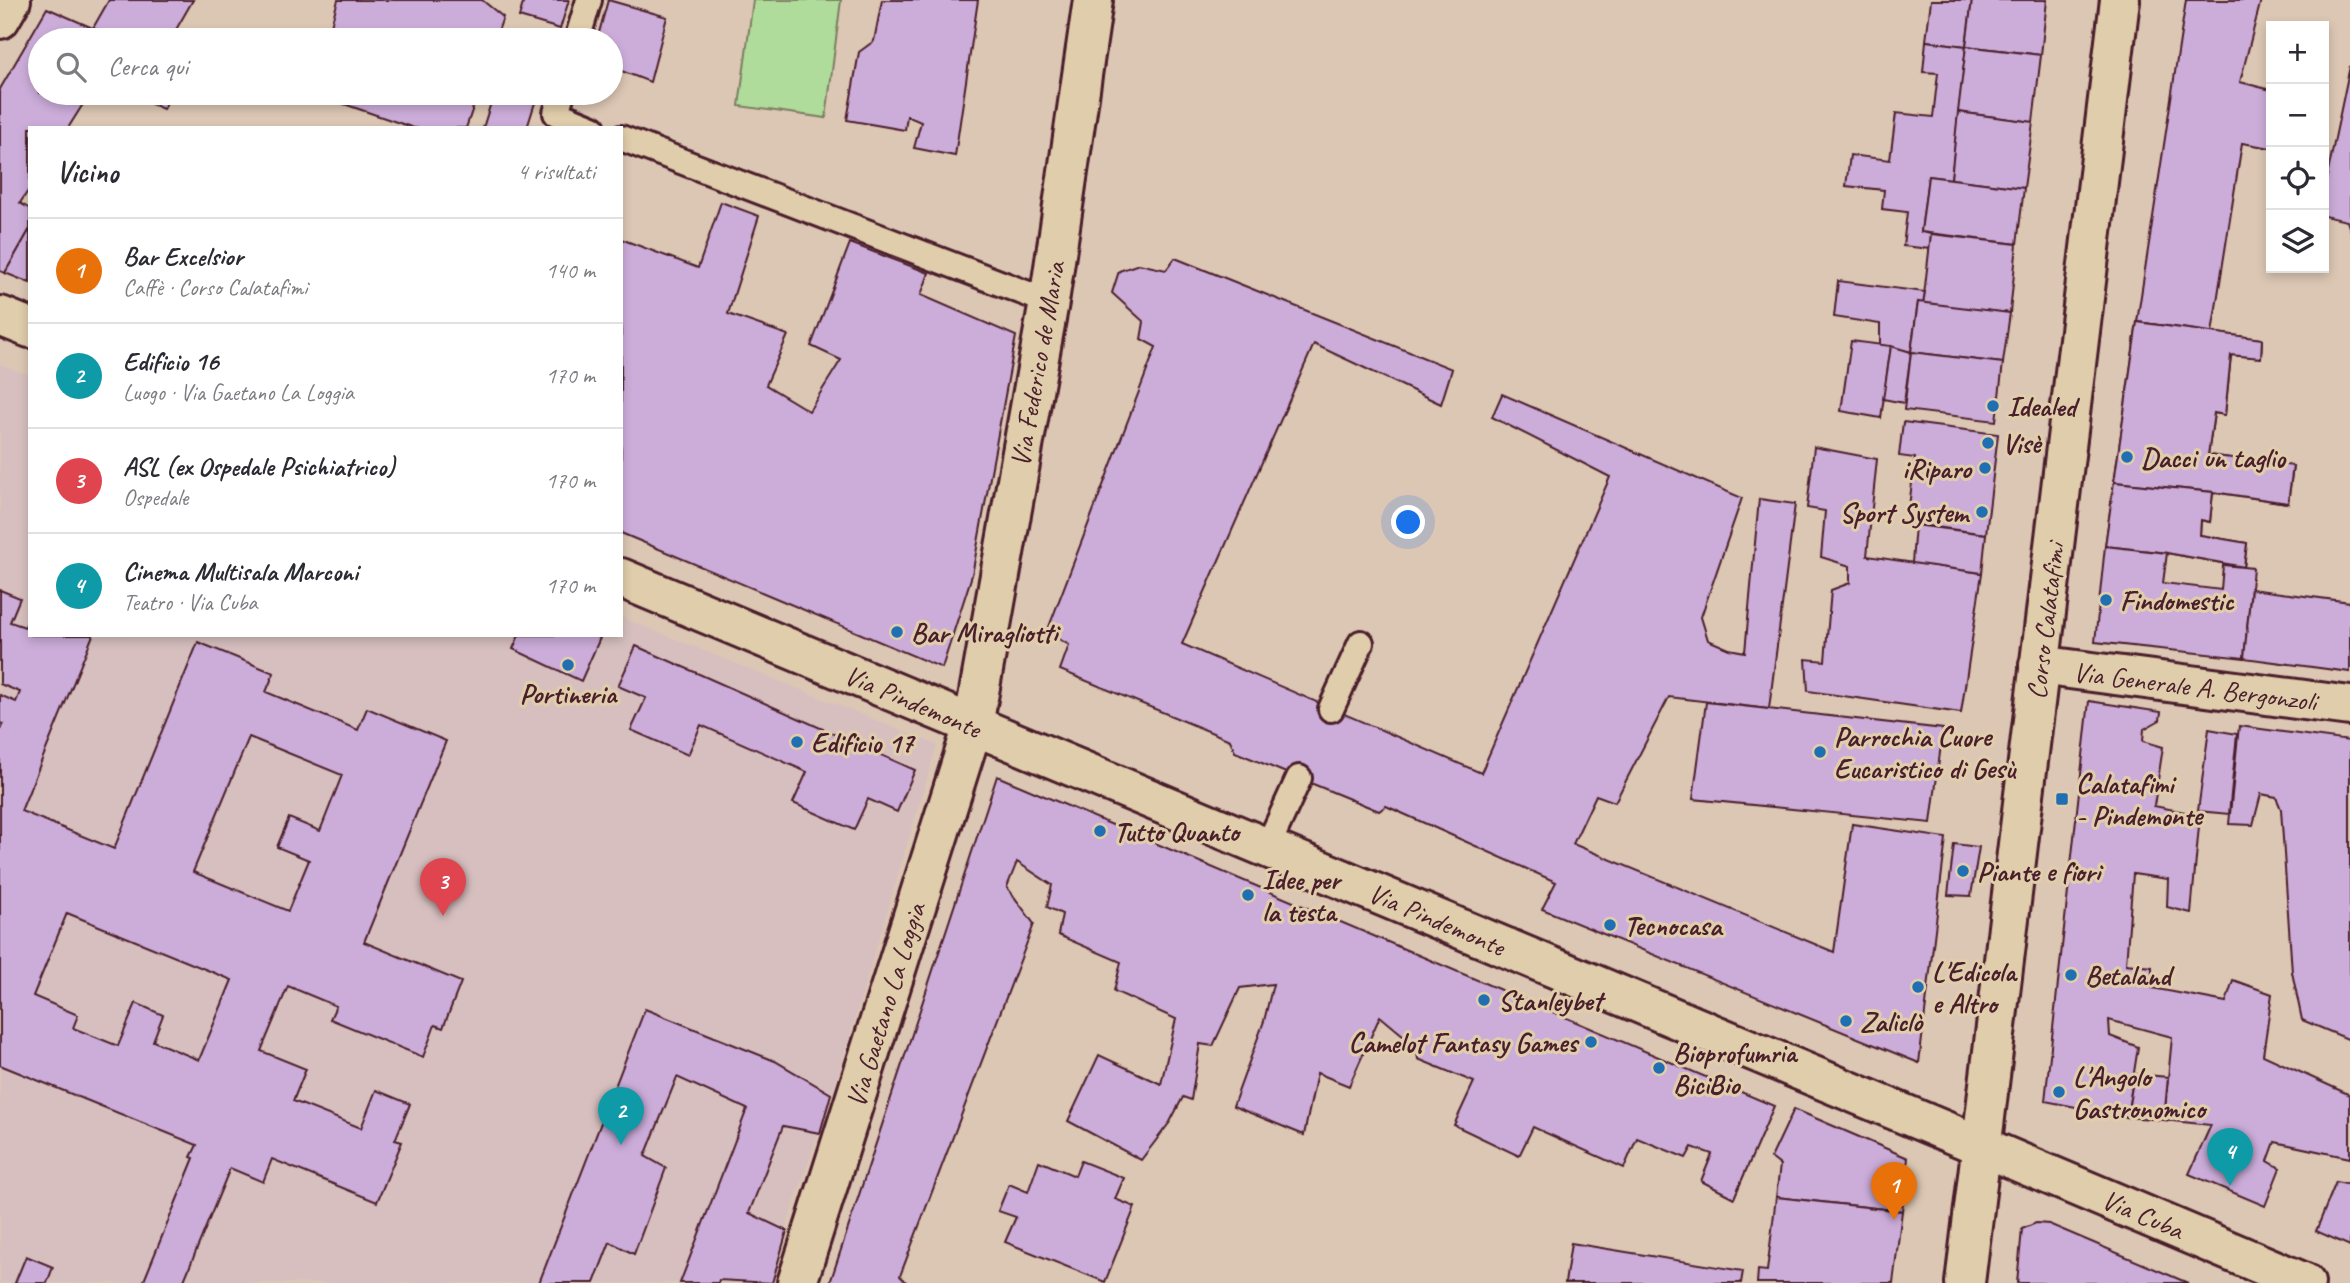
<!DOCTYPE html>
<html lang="it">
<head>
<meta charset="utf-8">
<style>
	:root { --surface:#fff; --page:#f7f7f7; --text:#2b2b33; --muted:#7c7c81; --line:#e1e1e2; --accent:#1f6fb2 }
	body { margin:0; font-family:Caveat,sans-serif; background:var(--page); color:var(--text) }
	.controls { position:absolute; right:21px; top:21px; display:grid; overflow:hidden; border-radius:0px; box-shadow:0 4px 10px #0003 }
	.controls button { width:63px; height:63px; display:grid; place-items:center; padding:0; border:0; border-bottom:2px solid var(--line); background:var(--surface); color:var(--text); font:35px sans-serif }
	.you { position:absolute; left:1409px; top:523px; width:24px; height:24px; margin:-18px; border:5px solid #fff; border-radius:50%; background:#1a73e8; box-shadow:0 0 0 10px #1a73e833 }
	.badge { display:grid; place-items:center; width:46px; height:46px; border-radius:50%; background:var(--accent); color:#fff; font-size:23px; font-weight:700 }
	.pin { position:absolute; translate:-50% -58px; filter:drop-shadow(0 2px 4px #0008) }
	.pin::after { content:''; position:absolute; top:37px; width:24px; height:21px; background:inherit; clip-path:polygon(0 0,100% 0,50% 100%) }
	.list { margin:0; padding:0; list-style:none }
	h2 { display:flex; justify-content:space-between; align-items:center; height:91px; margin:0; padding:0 28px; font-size:30px }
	h2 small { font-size:23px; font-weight:400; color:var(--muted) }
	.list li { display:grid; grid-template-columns:46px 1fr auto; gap:21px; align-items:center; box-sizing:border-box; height:105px; padding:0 28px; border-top:2px solid var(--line) }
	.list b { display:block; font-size:26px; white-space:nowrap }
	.list p { margin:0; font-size:23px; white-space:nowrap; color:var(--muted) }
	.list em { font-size:23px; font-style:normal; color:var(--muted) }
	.icon { flex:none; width:38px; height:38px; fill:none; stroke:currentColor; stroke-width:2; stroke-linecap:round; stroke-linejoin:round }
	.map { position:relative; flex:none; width:2350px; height:1283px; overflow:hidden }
	.search { position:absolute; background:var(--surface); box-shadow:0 4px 10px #0003; left:28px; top:28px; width:595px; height:77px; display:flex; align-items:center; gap:18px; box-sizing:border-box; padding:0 24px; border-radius:38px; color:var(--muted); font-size:26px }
	.panel { position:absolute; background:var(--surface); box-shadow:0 4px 10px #0003; left:28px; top:126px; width:595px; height:511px; border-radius:0px }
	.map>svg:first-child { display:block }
	.built { fill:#d7bfbf }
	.grass { fill:#afdc9a; stroke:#7c7e62; stroke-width:2 }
	.building { fill:#ccadda; stroke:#4a1f2b; stroke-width:2; fill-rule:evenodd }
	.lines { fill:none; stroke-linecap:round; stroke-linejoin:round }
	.service-casing { stroke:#4a1f2b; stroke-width:30 }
	.minor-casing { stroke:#4a1f2b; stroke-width:44 }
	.tertiary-casing { stroke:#4a1f2b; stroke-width:44 }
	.secondary-casing { stroke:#4a1f2b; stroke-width:44 }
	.service { stroke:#e0cdab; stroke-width:24 }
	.minor { stroke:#e0cdab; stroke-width:38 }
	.tertiary { stroke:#e0cdab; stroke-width:38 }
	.secondary { stroke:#e0cdab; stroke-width:38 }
	.poi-dot { fill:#1f6fb2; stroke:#e0cdab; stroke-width:2.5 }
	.labels { text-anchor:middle; stroke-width:6; stroke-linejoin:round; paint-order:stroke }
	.street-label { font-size:28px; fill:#4a1f2b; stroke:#e0cdab }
	.poi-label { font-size:28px; font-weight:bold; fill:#4a1f2b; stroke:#e0cdab; text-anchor:start }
</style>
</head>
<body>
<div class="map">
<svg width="2350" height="1283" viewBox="0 0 2350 1283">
	<rect width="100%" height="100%" fill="#dcc7b4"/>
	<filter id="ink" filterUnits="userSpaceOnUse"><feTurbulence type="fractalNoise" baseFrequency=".0143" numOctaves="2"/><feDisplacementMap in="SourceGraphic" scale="14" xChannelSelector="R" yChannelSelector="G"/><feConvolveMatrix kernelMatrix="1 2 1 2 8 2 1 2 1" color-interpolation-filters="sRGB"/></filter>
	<g filter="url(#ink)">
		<polygon class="built" points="0,364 30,376 30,635 621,635 621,617 937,745 835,1086 767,1283 0,1283"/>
		<polygon class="grass" points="753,0 841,0 826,118 739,106"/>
		<g class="building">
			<polygon points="109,0 193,0 170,40 123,40 93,28"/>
			<polygon points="338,0 482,0 503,17 495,40 327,40"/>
			<polygon points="524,0 569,0 560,29 519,17"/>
			<polygon points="608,0 667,17 650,82 611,67 611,40 597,40"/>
			<polygon points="882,0 978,0 955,156 914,148 921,122 907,116 905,130 847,120 859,52 874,41"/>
			<polygon points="1931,0 1972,0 1966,46 1926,41"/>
			<polygon points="1972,0 2047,0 2041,55 1966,46"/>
			<polygon points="2186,0 2261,0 2240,82 2271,90 2271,148 2242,143 2212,333 2137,322"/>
			<polygon points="47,8 120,40 40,40 40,93 90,93 68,128 30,128 30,188 20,203 30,209 30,229 5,273 0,271 0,89"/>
			<polygon points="1926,41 1966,46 1951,179 1928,176 1921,232 1931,234 1930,249 1903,246 1907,212 1882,209 1884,190 1846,186 1850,155 1890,160 1896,113 1933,117 1938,73 1923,72"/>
			<polygon points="1966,46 2041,55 2033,122 1958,112"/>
			<polygon points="2350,66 2350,230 2347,221 2324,216 2324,191"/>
			<polygon points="126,93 172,93 163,109"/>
			<polygon points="312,93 478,93 466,128 414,128"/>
			<polygon points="494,93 538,93 527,128 483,128"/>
			<polygon points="1958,112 2033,122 2024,188 1951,179"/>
			<polygon points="1928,176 2024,188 2017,244 1921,232"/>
			<polygon points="721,202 759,216 728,314 788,335 766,385 809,411 841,360 811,346 850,243 929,273 921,295 1016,336 972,575 942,668 621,533 621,239 698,268"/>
			<polygon points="30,229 30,283 5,273"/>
			<polygon points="1931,234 2017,244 2010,313 1923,304"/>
			<polygon points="1175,258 1452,369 1441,404 1314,344 1182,644 1481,773 1610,477 1492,417 1502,394 1742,498 1701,617 1708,640 1729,649 1745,652 1759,499 1795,504 1769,709 1669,697 1615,802 1596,795 1573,844 1834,952 1852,824 1946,838 1919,1063 1542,909 1556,882 1386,806 1379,811 1235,752 1230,740 1060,670 1069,645 1047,632 1156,347 1141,339 1144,322 1112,293 1119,271 1139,264 1166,270"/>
			<polygon points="1838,281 1925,292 1923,304 1918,302 1911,352 1880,345 1880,324 1834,317"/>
			<polygon points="1918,302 2010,313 2003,363 1911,352"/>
			<polygon points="2137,322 2262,339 2261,358 2231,355 2225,415 2214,413 2208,455 2293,466 2288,503 2213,492 2210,522 2201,520 2200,535 2247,543 2244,567 2167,553 2105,546"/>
			<polygon points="2137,322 2262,339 2261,358 2231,355 2225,415 2214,413 2208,455 2293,466 2288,503 2213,492 2114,482"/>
			<polygon points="1851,341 1891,346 1881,418 1841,411"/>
			<polygon points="1891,346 1911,352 1904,403 1883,399"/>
			<polygon points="1911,352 2003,363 1996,421 1904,410"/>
			<polygon points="1903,422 1998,434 1986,534 1907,523 1915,458 1899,456"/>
			<polygon points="1814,447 1877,459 1867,556 1982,573 1961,713 1808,691 1806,659 1825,661 1831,590 1850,583 1850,566 1821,557 1825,511 1807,508"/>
			<polygon points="2114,482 2213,492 2210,522 2201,520 2200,535 2247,543 2244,567 2167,553 2105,546"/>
			<polygon points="1915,525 1986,534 1982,573 1912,563"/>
			<polygon points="2105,546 2167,553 2163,583 2221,590 2223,565 2253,568 2244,658 2095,642"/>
			<polygon points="2251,589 2350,602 2350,672 2244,658"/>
			<path d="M 0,590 L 20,598 L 10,622 L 25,627 L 30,615 L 30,635 L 93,635 L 21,811 L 114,849 L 198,642 L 274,673 L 266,692 L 358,730 L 367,708 L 446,741 L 364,942 L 461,982 L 443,1028 L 435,1025 L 423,1057 L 330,1019 L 336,1006 L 288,986 L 261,1051 L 306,1069 L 293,1101 L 361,1128 L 376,1090 L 410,1104 L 395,1140 L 402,1142 L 377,1202 L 272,1159 L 263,1182 L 230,1168 L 183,1283 L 143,1283 L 194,1158 L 191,1157 L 197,1145 L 0,1065 L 0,730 L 3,724 L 0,723 L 0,695 L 16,702 L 20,692 L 0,684 ZM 249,737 L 342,775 L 320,831 L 289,818 L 277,847 L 309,860 L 288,911 L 193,872 ZM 67,913 L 232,980 L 199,1060 L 153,1041 L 163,1015 L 136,1003 L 118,1046 L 73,1028 L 78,1015 L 33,996 Z"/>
			<polygon points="519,635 594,635 600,638 581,681 513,649"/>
			<polygon points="636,646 915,770 897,812 868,799 854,830 793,803 807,772 701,725 688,755 631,730 646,698 618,686"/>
			<polygon points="2089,701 2161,712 2160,720 2144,729 2143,741 2163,747 2154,806 2200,815 2191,913 2167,907 2168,879 2133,874 2126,964 2152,967 2152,988 2226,1002 2233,980 2272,994 2263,1055 2350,1095 2350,1158 2275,1142 2268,1161 2280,1168 2265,1206 2189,1174 2211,1125 2164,1120 2172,1037 2109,1020 2110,1036 2138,1047 2127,1117 2045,1101"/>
			<polygon points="1706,702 1943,729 1931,823 1693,799"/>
			<polygon points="2239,726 2350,741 2350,1040 2302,1020 2292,972 2281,809 2276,797 2261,794 2253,825 2229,824"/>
			<polygon points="2209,729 2237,734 2229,814 2198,811"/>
			<polygon points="997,776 1774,1106 1734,1198 1701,1181 1712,1154 1692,1147 1686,1158 1637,1138 1624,1168 1533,1127 1519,1156 1454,1125 1474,1082 1418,1059 1416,1046 1380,1016 1349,1086 1317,1073 1304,1135 1233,1106 1264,1021 1273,984 1240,988 1213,1046 1200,1044 1191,1100 1183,1097 1170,1122 1141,1160 1068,1121 1099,1055 1161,1084 1176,1019 1114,991 1121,962 1058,935 1062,914 1047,907 1052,885 1017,862 1007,887 1034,924 900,1276 907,1283 830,1283"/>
			<polygon points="1954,844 1979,847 1971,896 1948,895"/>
			<polygon points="645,1009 775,1061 831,1094 820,1133 783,1126 749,1213 787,1231 772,1283 719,1280 718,1283 680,1283 747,1109 677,1077 645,1156 666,1168 634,1254 610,1242 594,1283 539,1283"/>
			<polygon points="2134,1074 2168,1077 2164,1120 2127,1117"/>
			<polygon points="1794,1109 1908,1158 1902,1211 1776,1197 1780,1165 1771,1158"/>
			<polygon points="1039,1161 1075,1176 1081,1161 1124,1178 1115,1199 1135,1207 1105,1282 1005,1242 1016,1217 998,1211 1009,1184 1028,1192"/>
			<polygon points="2336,1182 2350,1185 2350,1246 2316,1231"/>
			<polygon points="1776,1197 1902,1211 1893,1283 1757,1283 1758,1270 1767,1271"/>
			<polygon points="2036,1223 2049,1224 2188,1283 2017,1283 2022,1229"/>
			<polygon points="1571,1243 1743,1271 1741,1283 1565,1283"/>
			<polygon points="26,1256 53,1267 47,1283 15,1283"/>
		</g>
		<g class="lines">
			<defs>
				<g id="service">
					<polyline points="577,40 589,0"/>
					<polyline points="562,93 556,113 593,128"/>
					<polyline points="621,138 1049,302"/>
					<polyline points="1331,709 1361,643"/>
					<polyline points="1267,848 1299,778"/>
				</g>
				<g id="minor">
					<polyline points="2039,665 2350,706"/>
					<polyline points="973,726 1049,302 1093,0"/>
					<polyline points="1981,1146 2305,1283"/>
				</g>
				<g id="tertiary">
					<polyline points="0,19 11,0"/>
					<polyline points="0,316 30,328"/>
					<polyline points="621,578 1981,1146"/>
					<polyline points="797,1283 973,726"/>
				</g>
				<polyline id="secondary" points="1965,1283 2120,0"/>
			</defs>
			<use href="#service" class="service-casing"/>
			<use href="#minor" class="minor-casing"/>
			<use href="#tertiary" class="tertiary-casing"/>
			<use href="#secondary" class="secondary-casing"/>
			<use href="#service" class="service"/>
			<use href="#minor" class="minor"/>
			<use href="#tertiary" class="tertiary"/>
			<use href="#secondary" class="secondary"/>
		</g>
	</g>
	<g class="poi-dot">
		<circle cx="1993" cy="406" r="7"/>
		<circle cx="1988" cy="443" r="7"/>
		<circle cx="2127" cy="457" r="7"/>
		<circle cx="1985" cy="468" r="7"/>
		<circle cx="1982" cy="512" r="7"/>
		<circle cx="2106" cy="600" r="7"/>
		<circle cx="897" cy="632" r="7"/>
		<circle cx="568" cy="665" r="7"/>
		<circle cx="797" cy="742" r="7"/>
		<circle cx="1820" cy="752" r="7"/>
		<rect x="2055" y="792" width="14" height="14" rx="3.5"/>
		<circle cx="1100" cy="831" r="7"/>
		<circle cx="1963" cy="871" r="7"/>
		<circle cx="1248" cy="895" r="7"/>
		<circle cx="1610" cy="925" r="7"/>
		<circle cx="2071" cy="975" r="7"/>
		<circle cx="1918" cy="987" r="7"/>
		<circle cx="1484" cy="1000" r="7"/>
		<circle cx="1846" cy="1021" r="7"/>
		<circle cx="1591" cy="1042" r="7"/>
		<circle cx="1659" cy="1068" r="7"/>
		<circle cx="2059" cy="1092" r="7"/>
	</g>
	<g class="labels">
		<g class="street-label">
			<text transform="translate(1037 364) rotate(-80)" y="10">Via Federico de Maria</text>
			<text transform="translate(2045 621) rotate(-83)" y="10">Corso Calatafimi</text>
			<text transform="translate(2195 686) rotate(7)" y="10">Via Generale A. Bergonzoli</text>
			<text transform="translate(913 701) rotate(23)" y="10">Via Pindemonte</text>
			<text transform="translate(1437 919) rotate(23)" y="10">Via Pindemonte</text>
			<text transform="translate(885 1005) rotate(-73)" y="10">Via Gaetano La Loggia</text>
			<text transform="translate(2143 1214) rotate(23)" y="10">Via Cuba</text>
		</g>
		<g class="poi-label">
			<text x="2007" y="416">Idealed</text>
			<text x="2002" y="453">Visè</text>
			<text x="2141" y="467">Dacci un taglio</text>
			<text x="1971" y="478" text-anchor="end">iRiparo</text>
			<text x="1968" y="522" text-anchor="end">Sport System</text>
			<text x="2120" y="610">Findomestic</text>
			<text x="911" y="642">Bar Miragliotti</text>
			<text x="568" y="703" text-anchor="middle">Portineria</text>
			<text x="1834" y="746">Parrochia Cuore<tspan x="1834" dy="32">Eucaristico di Gesù</tspan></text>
			<text x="811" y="752">Edificio 17</text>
			<text x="2076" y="793">Calatafimi<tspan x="2076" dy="32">- Pindemonte</tspan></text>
			<text x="1114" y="841">Tutto Quanto</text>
			<text x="1977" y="881">Piante e fiori</text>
			<text x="1262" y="889">Idee per<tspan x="1262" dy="32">la testa</tspan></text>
			<text x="1624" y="935">Tecnocasa</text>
			<text x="1932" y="981">L'Edicola<tspan x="1932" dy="32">e Altro</tspan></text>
			<text x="2085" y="985">Betaland</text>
			<text x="1498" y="1010">Stanleybet</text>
			<text x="1860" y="1031">Zaliclò</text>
			<text x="1577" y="1052" text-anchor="end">Camelot Fantasy Games</text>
			<text x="1673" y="1062">Bioprofumria<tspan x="1673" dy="32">BiciBio</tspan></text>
			<text x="2073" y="1086">L'Angolo<tspan x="2073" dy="32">Gastronomico</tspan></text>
		</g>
	</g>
</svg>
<div class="controls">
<button>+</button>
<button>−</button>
<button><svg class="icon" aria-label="locate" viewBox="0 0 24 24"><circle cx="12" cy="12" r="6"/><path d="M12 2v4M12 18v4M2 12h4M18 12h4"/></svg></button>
<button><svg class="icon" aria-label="layers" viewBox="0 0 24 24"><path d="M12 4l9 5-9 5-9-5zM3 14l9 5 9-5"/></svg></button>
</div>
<div class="you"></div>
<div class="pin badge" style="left:1894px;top:1220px;background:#e8710a">1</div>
<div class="pin badge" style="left:621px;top:1145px;background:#0f9aa8">2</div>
<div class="pin badge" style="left:443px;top:916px;background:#e0444e">3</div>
<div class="pin badge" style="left:2230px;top:1186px;background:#0f9aa8">4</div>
<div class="search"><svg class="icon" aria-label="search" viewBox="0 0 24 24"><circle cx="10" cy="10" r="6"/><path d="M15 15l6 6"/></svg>Cerca qui</div>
<section class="panel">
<h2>Vicino<small>4 risultati</small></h2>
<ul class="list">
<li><span class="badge" style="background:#e8710a">1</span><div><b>Bar Excelsior</b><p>Caffè · Corso Calatafimi</p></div><em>140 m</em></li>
<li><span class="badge" style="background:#0f9aa8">2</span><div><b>Edificio 16</b><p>Luogo · Via Gaetano La Loggia</p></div><em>170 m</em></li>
<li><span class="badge" style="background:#e0444e">3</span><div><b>ASL (ex Ospedale Psichiatrico)</b><p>Ospedale</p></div><em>170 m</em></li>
<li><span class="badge" style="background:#0f9aa8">4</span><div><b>Cinema Multisala Marconi</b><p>Teatro · Via Cuba</p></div><em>170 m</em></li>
</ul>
</section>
</div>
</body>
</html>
